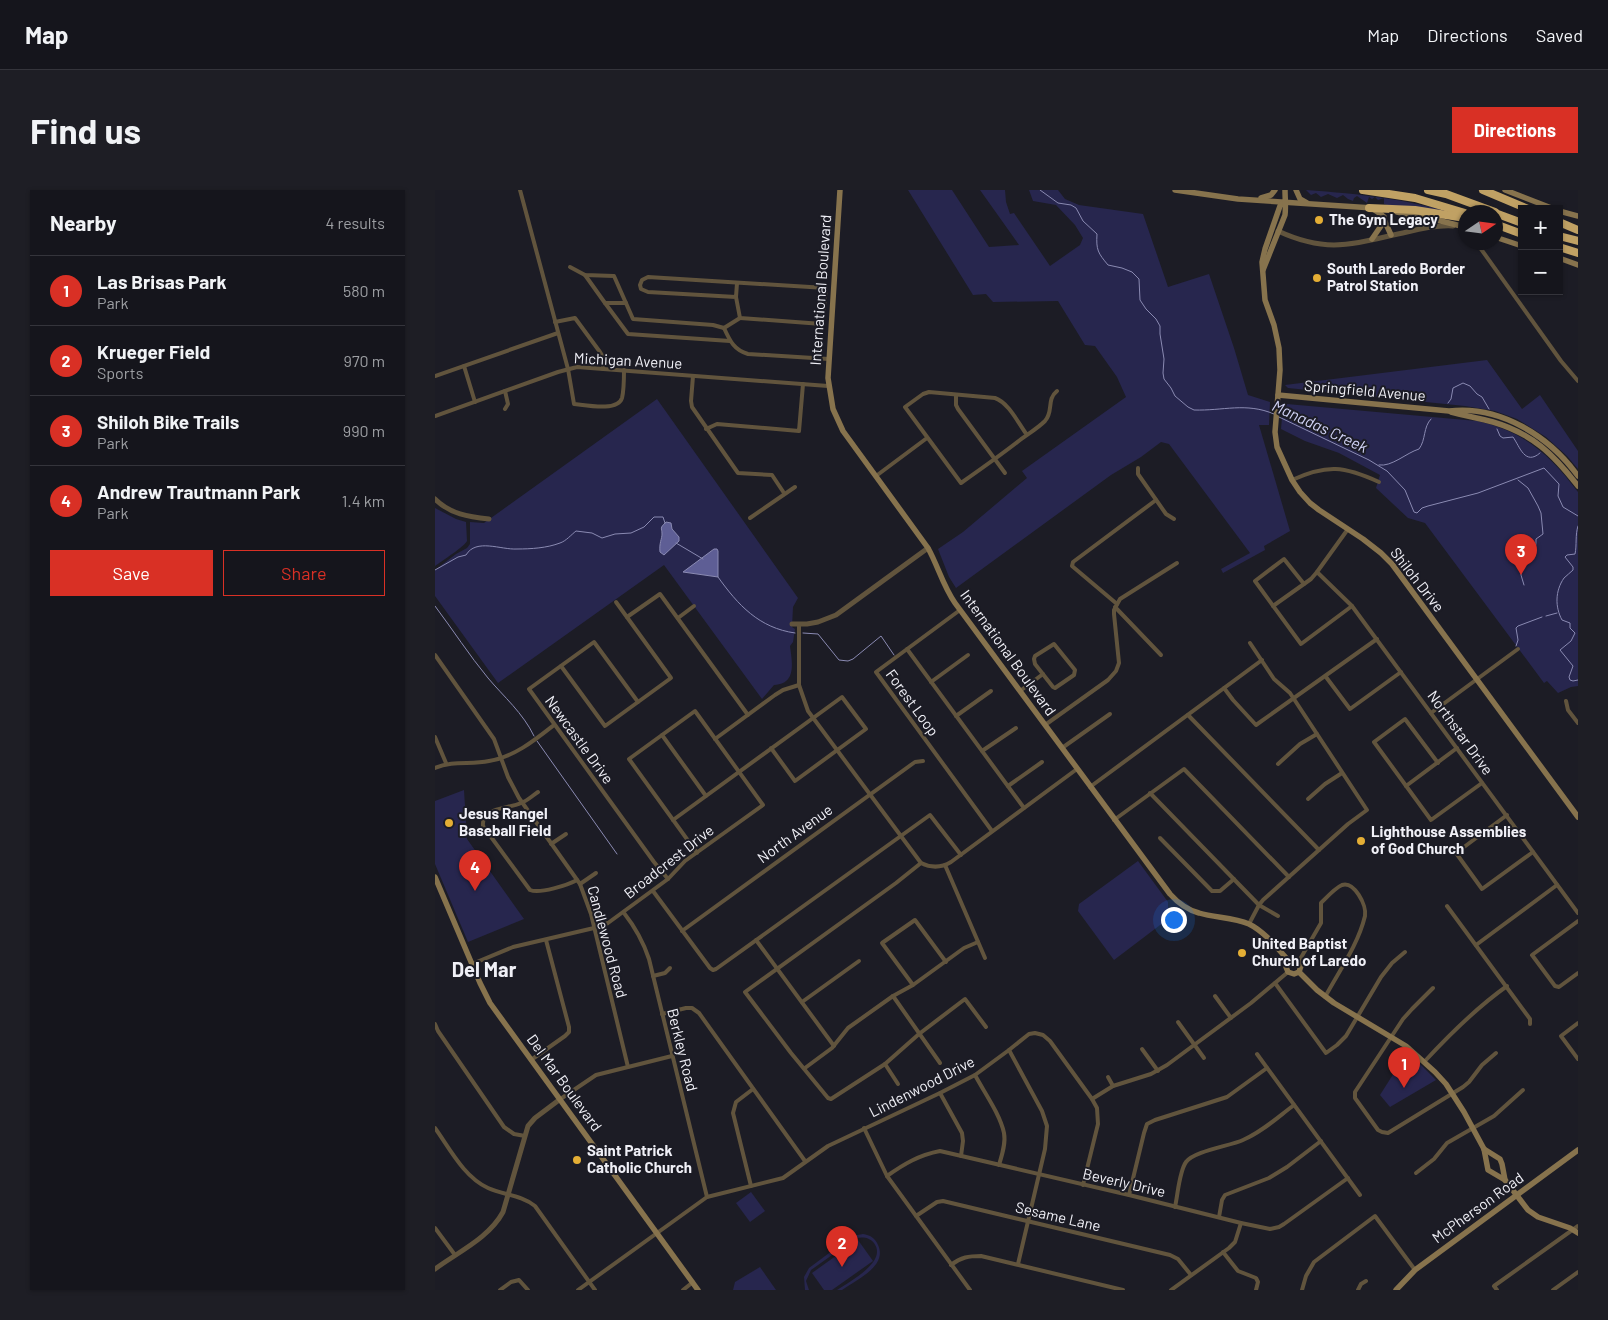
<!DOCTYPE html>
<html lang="en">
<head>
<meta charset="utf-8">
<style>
	:root { --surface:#15151c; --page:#1e1e25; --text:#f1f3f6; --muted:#9d9fa3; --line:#34343b; --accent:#d93025 }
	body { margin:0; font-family:Barlow,sans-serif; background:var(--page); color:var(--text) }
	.controls { position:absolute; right:15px; top:15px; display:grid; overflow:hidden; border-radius:0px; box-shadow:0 1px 4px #0004 }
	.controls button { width:45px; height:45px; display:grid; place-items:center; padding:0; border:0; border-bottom:1px solid var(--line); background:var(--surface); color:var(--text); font:25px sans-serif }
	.compass { position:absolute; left:1023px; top:15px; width:45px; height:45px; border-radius:50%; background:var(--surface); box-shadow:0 1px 4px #0004; rotate:77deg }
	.you { position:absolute; left:738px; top:729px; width:18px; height:18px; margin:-12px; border:4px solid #fff; border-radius:50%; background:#1a73e8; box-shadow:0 0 0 8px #1a73e833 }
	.badge { display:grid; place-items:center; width:32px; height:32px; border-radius:50%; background:var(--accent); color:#fff; font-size:16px; font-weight:700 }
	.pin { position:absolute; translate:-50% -41px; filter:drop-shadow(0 1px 2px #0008) }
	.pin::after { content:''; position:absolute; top:26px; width:18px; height:15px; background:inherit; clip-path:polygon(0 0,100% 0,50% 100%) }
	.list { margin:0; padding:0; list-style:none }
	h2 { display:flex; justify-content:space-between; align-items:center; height:65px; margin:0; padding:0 20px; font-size:21px }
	h2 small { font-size:16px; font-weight:400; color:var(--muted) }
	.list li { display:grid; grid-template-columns:32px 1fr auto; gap:15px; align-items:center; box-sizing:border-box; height:70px; padding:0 20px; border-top:1px solid var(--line) }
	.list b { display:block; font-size:19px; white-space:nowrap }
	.list p { margin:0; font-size:16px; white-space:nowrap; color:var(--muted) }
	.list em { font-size:16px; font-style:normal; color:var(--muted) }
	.actions { display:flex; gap:10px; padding:15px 20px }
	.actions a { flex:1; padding:11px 0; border:1px solid var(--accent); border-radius:0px; text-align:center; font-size:18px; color:var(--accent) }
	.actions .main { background:var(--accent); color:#fff }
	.map { position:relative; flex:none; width:1143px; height:1100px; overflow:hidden; border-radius:0px }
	header { display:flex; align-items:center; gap:30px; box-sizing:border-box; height:70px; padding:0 25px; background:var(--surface); border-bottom:1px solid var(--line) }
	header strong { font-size:24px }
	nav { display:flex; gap:28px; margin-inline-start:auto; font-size:18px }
	.intro { display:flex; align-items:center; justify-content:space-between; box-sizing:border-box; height:120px; padding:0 30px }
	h1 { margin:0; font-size:35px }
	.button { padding:12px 22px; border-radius:0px; background:var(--accent); color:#fff; font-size:18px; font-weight:700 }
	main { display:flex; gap:30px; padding:0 30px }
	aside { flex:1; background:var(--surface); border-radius:0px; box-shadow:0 1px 4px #0004 }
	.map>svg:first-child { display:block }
	.green { fill:#27264e }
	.water { fill:#5e5e95; stroke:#8a8ab2 }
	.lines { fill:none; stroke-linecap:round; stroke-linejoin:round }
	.stream { stroke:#8a8ab2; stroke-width:1 }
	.minor { stroke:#61543d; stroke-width:4 }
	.tertiary { stroke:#61543d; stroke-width:5 }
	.secondary { stroke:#87734d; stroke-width:5.5 }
	.motorway { stroke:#c0a164; stroke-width:8 }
	.poi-dot { fill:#e4ae35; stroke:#1c1c25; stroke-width:2 }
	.labels { text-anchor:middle; stroke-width:4; stroke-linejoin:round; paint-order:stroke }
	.poi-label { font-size:15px; font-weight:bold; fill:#f0f0f7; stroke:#1c1c25; text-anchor:start }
	.street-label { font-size:15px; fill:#f0f0f7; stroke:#1c1c25 }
	.water-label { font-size:16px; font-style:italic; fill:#cfd1f3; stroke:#1c1c25 }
	.district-label { font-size:20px; font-weight:bold; fill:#f0f0f7; stroke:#1c1c25 }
</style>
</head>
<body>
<header>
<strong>Map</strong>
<nav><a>Map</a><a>Directions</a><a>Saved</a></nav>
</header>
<div class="intro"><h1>Find us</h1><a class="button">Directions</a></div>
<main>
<aside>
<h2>Nearby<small>4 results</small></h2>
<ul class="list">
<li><span class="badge">1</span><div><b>Las Brisas Park</b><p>Park</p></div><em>580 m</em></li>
<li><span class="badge">2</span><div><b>Krueger Field</b><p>Sports</p></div><em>970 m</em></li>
<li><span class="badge">3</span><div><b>Shiloh Bike Trails</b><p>Park</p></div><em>990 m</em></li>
<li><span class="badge">4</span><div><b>Andrew Trautmann Park</b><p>Park</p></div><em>1.4 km</em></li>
</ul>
<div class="actions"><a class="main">Save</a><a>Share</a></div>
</aside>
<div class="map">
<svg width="1143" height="1100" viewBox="0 0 1143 1100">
	<rect width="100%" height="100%" fill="#1c1c25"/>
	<g class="green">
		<polygon points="473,0 517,0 554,57 584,55 545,0 570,0 571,12 575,24 579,23 615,76 645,55 648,48 640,35 621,15 598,11 594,0 623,0 630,9 644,15 708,24 733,97 774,84 799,158 813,205 835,212 834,235 824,235 855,341 829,356 830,360 788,383 786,379 815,363 734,254 726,252 706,267 676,285 521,398 514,387 503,359 528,342 592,288 587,281 691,207 682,187 660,156 650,155 623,111 558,112 551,104 538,105"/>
		<path d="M 871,0 C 926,4 972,9 1025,25 L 952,16 L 952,15 L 949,14 L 949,8 L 943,10 L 940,7 L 937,9 L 934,7 L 932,13 L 922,6 L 919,8 L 918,11 L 913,9 L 908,5 L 902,8 L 893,4 L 886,7 L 881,3 L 876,5 Z"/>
		<polygon points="1052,170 1087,219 1105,205 1143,261 1143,279 1132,266 1111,247 1082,229 1060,221 1030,216 853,198 850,195"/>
		<path d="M 222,209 L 363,408 L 358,417 L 357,437 L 360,439 L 358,452 L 355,456 C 357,472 362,494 339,495 L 327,509 L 229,375 L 63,493 L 0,406 L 0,380 L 21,364 L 32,358 L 35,354 L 35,332 L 49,333 Z"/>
		<path d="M 852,214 L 1042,231 C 1089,241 1115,265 1143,302 L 1143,496 L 1136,497 L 1123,503 L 1112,491 L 1109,493 L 990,333 L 973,328 L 941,298 L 945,285 L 904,263 L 870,251 L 846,239 L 848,216 Z"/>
		<path d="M 0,318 L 21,329 L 31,332 L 32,351 C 30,356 7,371 0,376 Z"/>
		<polygon points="29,600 32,649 89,729 33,752 0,674 0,611"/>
		<polygon points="703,671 733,712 733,729 679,770 643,721 644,714"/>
		<polygon points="971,864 984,873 1001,890 955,917 945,905"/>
		<polygon points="316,1002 330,1021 315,1032 301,1013"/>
		<path d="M 428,1044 C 435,1045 440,1048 443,1055 C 453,1076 421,1090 407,1100 L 402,1100 C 415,1091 453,1072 439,1053 C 434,1047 428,1047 421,1048 L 376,1080 L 371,1091 L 374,1100 L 370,1100 L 369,1087 L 374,1078 L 417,1046 Z"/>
		<polygon points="423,1050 438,1071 397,1100 389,1100 377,1083"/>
		<polygon points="325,1077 341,1100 298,1100 300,1092"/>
	</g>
	<g class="water">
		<path d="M 231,332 L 236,333 L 237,339 L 244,347 L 244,351 L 229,365 L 225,362 C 224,353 227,349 227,344 C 227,337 224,339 231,332 Z"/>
		<polygon points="279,359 282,359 283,361 283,387 248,382"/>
	</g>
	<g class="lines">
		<g class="stream">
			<path d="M 605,0 L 623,13 L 636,15 L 641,18 L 648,31 L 662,44 C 661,60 663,63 673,75 L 687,78 L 697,82 L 704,89 L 705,110 L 711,119 L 721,129 L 725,136 L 725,144 L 729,169 L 728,183 L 729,189 L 736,198 L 740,206 L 753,217 L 759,220 C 788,221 811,212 839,224"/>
			<polyline points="1013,213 1016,209 1018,198 1028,193 1035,196 1042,204 1047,207 1054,219"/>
			<polyline points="844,227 934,270 952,281 970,300 979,322 982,323 987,318 993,316 1043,303 1109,278 1124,294 1123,306 1128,317 1143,326"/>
			<path d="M 1062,239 L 1065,246 L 1068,248 L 1078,247 C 1085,257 1090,276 1105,263"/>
			<path d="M 944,275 C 957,277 971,263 984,259 C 991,250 988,237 996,229"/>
			<path d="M 1083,290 L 1093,298 L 1103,316 L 1106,323 L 1108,344 L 1101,349 C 1102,362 1094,368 1086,377 L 1086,385 L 1089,395"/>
			<path d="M 1143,336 C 1140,345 1142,355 1140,364 L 1132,365 L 1130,367 L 1138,377 L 1138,380 C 1135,383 1132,385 1129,388 C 1120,401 1120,417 1127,430 L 1135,433 L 1135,438 L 1140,443 L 1136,451 L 1125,460 L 1138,476 L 1134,487 L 1135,490 L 1138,491 L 1143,490"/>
			<polyline points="241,353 268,369"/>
			<path d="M 0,380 L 23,367 L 31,365 C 41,348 66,360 82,359 C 96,359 112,358 125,353 C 131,351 136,345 141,341 L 157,343 L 167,348 L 180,344 L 196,343 L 209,337 L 219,327 L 228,327 L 230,333"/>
			<path d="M 283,387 C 303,415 324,438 360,443"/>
			<path d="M 0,416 C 18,440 34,465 53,488 C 69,507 88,523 99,546"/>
			<polyline points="1111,426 1122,423"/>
			<polyline points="368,443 383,444 404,470 413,471 418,469 446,446 459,465"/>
			<polyline points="1081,456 1083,450 1081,438 1083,436 1107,427"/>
			<polyline points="102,551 182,664"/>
		</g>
		<g class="minor">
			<path d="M 85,0 L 133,179 L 139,214 C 150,215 183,222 187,208 C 189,200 189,189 189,180"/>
			<polyline points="1041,52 1126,171 1143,191"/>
			<polyline points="135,77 150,85 179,86 198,129 278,135 289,138 305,128"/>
			<polyline points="150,85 170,113 191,113"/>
			<polyline points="301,107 213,102 206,99 205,95 207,90 213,87 391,98 387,134 305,128 301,107 302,93"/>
			<polyline points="170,113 193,144 295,151"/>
			<polyline points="120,132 140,128 165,162 168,167 168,179"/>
			<path d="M 289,138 C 295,151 299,160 313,164 L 394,169"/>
			<polyline points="29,176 40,212"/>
			<polyline points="0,186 123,143"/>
			<polyline points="258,186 256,211 257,217 303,283 337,285 349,303"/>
			<polyline points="521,205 521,215 523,219 570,283"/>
			<polyline points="70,219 73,214 70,201"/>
			<polyline points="0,226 123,182 142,177 393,196"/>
			<polyline points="271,239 282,234 364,241 368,194"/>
			<path d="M 592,245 C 583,233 574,213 560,208 L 494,202 L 488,204 L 470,217 L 526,293 C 546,279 566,265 585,250 C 593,244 603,238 610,231 C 619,221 611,210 622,201"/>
			<polyline points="703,278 703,284 731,324 739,329"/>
			<polyline points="441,286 492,248"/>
			<path d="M 857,290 C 892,274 909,276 944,292"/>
			<polyline points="315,328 360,297"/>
			<polyline points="882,382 917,416 1143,723"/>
			<polyline points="869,394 849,369 820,391 866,454 917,416"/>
			<polyline points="682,414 637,376 638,372 721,310"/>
			<polyline points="838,416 876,389 882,382 913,339"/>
			<polyline points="680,417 726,465"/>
			<polyline points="525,420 441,482 557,641"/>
			<polyline points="192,427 225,404 313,525"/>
			<polyline points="243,428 259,416"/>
			<path d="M 364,434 L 364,495 L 373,521 L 486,673 C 496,678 506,678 516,672 L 642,579"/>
			<polygon points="619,454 640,480 639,485 620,498 618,497 600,474 599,469 600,466"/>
			<polyline points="472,459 589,618"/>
			<polyline points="0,465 59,549 73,587 84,608 145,694 156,724 193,877"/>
			<polyline points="126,476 170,536 236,488 181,412"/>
			<polyline points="891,487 915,519 966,482"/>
			<polyline points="496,492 533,465"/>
			<polyline points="789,498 798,510 821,535 942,449"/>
			<polyline points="585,501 608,484"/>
			<polyline points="1131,511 1133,520 1143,533"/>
			<polyline points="203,512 159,452 94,499 219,672 233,689"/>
			<polyline points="996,523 1083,459"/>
			<polyline points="753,525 884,660"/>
			<polyline points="521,526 556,501"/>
			<polyline points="610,535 673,490 681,481 684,473 679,424 679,420 685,409 742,373"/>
			<polyline points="227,545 271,606"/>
			<polyline points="0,547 11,573"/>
			<polyline points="280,549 340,505 348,500 364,495"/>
			<polyline points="627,558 675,524"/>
			<polyline points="547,561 581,538"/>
			<polyline points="1003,573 970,529 939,552 996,630 1047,593"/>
			<polyline points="843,574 865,554 882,544"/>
			<path d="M 0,578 C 19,570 35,575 54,571 C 79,567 100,550 119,535"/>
			<polyline points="573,596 607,572"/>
			<polyline points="971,596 1022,558"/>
			<polyline points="655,597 827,470"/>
			<path d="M 103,602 C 97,606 92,611 86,613 C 73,619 46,617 48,636 L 95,700 C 105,704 133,695 142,690"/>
			<polyline points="715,603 824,715 843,726"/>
			<polyline points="873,609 890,594 907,583"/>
			<polyline points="1072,625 1021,663 1047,699 1098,662"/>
			<polyline points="238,630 407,507 431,539 360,591 336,558"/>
			<polyline points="679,630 749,579 854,687"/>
			<polyline points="725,648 777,701 785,701 799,689"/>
			<polyline points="116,654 131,644"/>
			<polyline points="486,673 461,693 310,802 356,863 393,908 396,909 450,874 484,844 530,809 551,837"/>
			<polyline points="510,675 550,768"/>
			<polyline points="145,694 161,683"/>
			<polyline points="218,701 275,778 278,780 281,779 495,625 526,665"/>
			<polyline points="1012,716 1095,829 1095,834"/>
			<path d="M 189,723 C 200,737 208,751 214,769 L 272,1007"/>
			<polyline points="1143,731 1097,765 1120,796 1124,797 1143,783"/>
			<polyline points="814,734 824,715 828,710 913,634 932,620 855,503 839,489 815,453"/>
			<polyline points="247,741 480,572 488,571"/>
			<polyline points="321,750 399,856"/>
			<polyline points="1041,755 1122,695"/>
			<path d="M 864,771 L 886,733 L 886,713 C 891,708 900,698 907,695 C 919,691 932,715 930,726 C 923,755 904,781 890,807"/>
			<polyline points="37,774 78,757 159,738 173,733 233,689 250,671 328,615 260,521 194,569 262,663"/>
			<polyline points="218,786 230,783 235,778"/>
			<polyline points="840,793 891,863 902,855 911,846 946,787 957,773 970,762"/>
			<polyline points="478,795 447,753 480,730 511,772"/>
			<polyline points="998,798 977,819 968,829 920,902 920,908 943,940 947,942 953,943 1028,897 1034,892 1047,875 1061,863"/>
			<polyline points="458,806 505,873"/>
			<polyline points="780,806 796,828"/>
			<polyline points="367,812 424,771"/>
			<polyline points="227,824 251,818 257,818 264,823 370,971"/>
			<polyline points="743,832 769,868"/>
			<polyline points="1143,833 1126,846 1143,869"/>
			<polyline points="0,834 3,841 69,937 79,944 90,946"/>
			<polyline points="707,859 723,881"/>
			<polyline points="574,860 607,921 612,936 610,959 583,1074"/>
			<polyline points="822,864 925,1005"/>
			<polyline points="96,870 130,846 134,842 134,837 111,750"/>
			<path d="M 990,871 C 1015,844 1041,818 1072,796"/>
			<polyline points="450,874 463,894"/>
			<polyline points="370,878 397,858 413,838 458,806 478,795 529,758 543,752"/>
			<path d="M 540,885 C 549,902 565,924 569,943 C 571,953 567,965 564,975"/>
			<polyline points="673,887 678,896"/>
			<polyline points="505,903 527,943 528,951 526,966"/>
			<polyline points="657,909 678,896 716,884 732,875 816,813 853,782"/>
			<polyline points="124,910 161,885 237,866"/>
			<path d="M 0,938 C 15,959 29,987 53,998 C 69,1005 86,1005 100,1016 L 160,1100"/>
			<polyline points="429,938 452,986 535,1100"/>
			<polyline points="981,983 999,969 1012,953 1059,926 1088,900"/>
			<path d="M 452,986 C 469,974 484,965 505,961 L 694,1005 L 806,1033 L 835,1039 L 844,1037 L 849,1034 L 913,988"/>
			<polyline points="316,996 298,923 301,912 318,899"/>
			<polyline points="694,1005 709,943 712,934 720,930 792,907 832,878"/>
			<path d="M 740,1017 C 743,1004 744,982 751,972 C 759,961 795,956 808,950 C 827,942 843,927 859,915"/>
			<polyline points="481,1026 502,1012 508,1011 735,1065 743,1069 756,1085"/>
			<polyline points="784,1027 787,1010 790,1005 834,988 852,977 886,951"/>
			<polyline points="0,1038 20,1065"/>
			<polyline points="788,1062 803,1081 821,1088 823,1092 821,1100"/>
			<path d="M 516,1075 C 526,1067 534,1066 546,1066 L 688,1100"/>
			<polyline points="65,1100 76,1092 84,1090 93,1100"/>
			<polyline points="143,1100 272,1007 348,988 393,956 505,903 540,885 574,860 594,844 600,843 608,845 615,851 657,909 662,918 663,934 648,995"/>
			<polyline points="248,1100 258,1092"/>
			<polyline points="736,1100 794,1058 800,1052 806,1033"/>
			<polyline points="867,1100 871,1086 879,1072 940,1026 980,1080"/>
			<polyline points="923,1100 926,1094 931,1091"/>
			<polyline points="1062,1100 1059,1096 1143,1036"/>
			<polyline points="1118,1100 1143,1082"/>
		</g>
		<g class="tertiary">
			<path d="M 843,41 C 895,65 920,53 972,42 C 988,38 1002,35 1018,36"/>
			<path d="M 0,309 C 15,324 34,327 54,329"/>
			<polyline points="357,434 372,434 383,432 401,425 493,358"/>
			<path d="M 0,1079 C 23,1062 54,1048 68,1022 L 93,936 L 100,928 L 124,910"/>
		</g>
		<g class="secondary">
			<path d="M 405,0 L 393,188 L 398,219 L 408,241 L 493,358 C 503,376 508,396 520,413 L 735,704 C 743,713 753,720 764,723 C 780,728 798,727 814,734 C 830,742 842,758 854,771"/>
			<polyline points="740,0 803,9 938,18"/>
			<polyline points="861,0 865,9 872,13"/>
			<polyline points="1070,0 1119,19"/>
			<polyline points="826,8 836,5 840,0"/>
			<polyline points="849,12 845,16 830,59 827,72 830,110 839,135 844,158 845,180 840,242 842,257 857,290 865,302 875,313 884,320 928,349 946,363 957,374 1143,627"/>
			<polyline points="938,19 947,25 956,45"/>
			<polyline points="1124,21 1143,26"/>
			<polyline points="962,22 1006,31 1030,37"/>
			<polyline points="1060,47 1087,56"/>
			<polyline points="937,49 948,33 949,27"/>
			<polyline points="1124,68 1143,75"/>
			<path d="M 828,80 L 850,25 C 851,17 850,8 850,0"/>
			<path d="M 843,205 L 1014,221 C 1065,215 1114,246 1143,286"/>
			<path d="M 1016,222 C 1030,226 1044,228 1058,232 C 1098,244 1118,264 1143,296"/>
			<polyline points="0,687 45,793 55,813 263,1100"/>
			<polyline points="854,771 851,777 853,782 859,784 864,782"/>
			<polyline points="854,771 859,769 864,771 866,776 864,782"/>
			<polyline points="864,782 882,800 899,813 971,856 1000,882 1011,894 1029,922 1049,959 1053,980 1070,990"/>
			<polyline points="1049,959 1065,969 1067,974 1070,990 1093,1020 1103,1027 1135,1038 1143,1043"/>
			<polyline points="961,1100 980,1080 1143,960"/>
		</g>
		<g class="motorway">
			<polyline points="928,0 980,8 1030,23"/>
			<polyline points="993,0 1011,4 1060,22"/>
			<polyline points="1048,0 1093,19"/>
			<polyline points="934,18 980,20 1030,28"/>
			<polyline points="1060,23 1087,33"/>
			<polyline points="1124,32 1143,40"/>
			<polyline points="1060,34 1087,44"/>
			<polyline points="1124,46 1143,51"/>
			<polyline points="1124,57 1143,63"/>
		</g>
	</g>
	<g class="poi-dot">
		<circle cx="884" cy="30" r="5"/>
		<circle cx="882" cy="88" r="5"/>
		<circle cx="14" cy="633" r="5"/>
		<circle cx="926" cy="651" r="5"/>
		<circle cx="807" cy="763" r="5"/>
		<circle cx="142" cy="970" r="5"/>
	</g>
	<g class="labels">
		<g class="poi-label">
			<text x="894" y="35">The Gym Legacy</text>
			<text x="892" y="84">South Laredo Border<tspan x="892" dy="17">Patrol Station</tspan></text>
			<text x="24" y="629">Jesus Rangel<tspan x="24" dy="17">Baseball Field</tspan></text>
			<text x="936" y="647">Lighthouse Assemblies<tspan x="936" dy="17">of God Church</tspan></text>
			<text x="817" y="759">United Baptist<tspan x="817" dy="17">Church of Laredo</tspan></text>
			<text x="152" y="966">Saint Patrick<tspan x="152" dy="17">Catholic Church</tspan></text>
		</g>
		<g class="street-label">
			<text transform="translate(386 100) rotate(-86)" y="5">International Boulevard</text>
			<text transform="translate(193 171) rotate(3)" y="5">Michigan Avenue</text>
			<text transform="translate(930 201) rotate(5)" y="5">Springfield Avenue</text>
			<text transform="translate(982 390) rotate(52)" y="5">Shiloh Drive</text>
			<text transform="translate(573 463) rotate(54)" y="5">International Boulevard</text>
			<text transform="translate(477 513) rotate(54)" y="5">Forest Loop</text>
			<text transform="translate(1025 543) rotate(54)" y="5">Northstar Drive</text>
			<text transform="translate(144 550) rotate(54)" y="5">Newcastle Drive</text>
			<text transform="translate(360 644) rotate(-36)" y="5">North Avenue</text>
			<text transform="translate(234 672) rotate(-38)" y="5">Broadcrest Drive</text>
			<text transform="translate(172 752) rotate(75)" y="5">Candlewood Road</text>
			<text transform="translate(247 860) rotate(76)" y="5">Berkley Road</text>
			<text transform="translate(129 893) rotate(54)" y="5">Del Mar Boulevard</text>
			<text transform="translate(487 897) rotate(-27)" y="5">Lindenwood Drive</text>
			<text transform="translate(689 993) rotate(13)" y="5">Beverly Drive</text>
			<text transform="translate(1043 1018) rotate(-36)" y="5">McPherson Road</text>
			<text transform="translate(623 1027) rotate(13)" y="5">Sesame Lane</text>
		</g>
		<g class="water-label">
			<text transform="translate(885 236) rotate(25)" y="6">Manadas Creek</text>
		</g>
		<g class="district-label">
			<text x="49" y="787">Del Mar</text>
		</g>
	</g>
</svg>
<div class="controls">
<button>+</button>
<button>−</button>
</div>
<svg class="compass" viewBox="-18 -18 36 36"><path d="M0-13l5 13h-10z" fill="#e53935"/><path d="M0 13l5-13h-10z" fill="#9d9fa3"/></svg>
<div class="you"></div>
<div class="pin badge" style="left:969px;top:898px">1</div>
<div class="pin badge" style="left:407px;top:1077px">2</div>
<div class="pin badge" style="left:1086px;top:385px">3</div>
<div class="pin badge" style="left:40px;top:701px">4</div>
</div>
</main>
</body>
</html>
